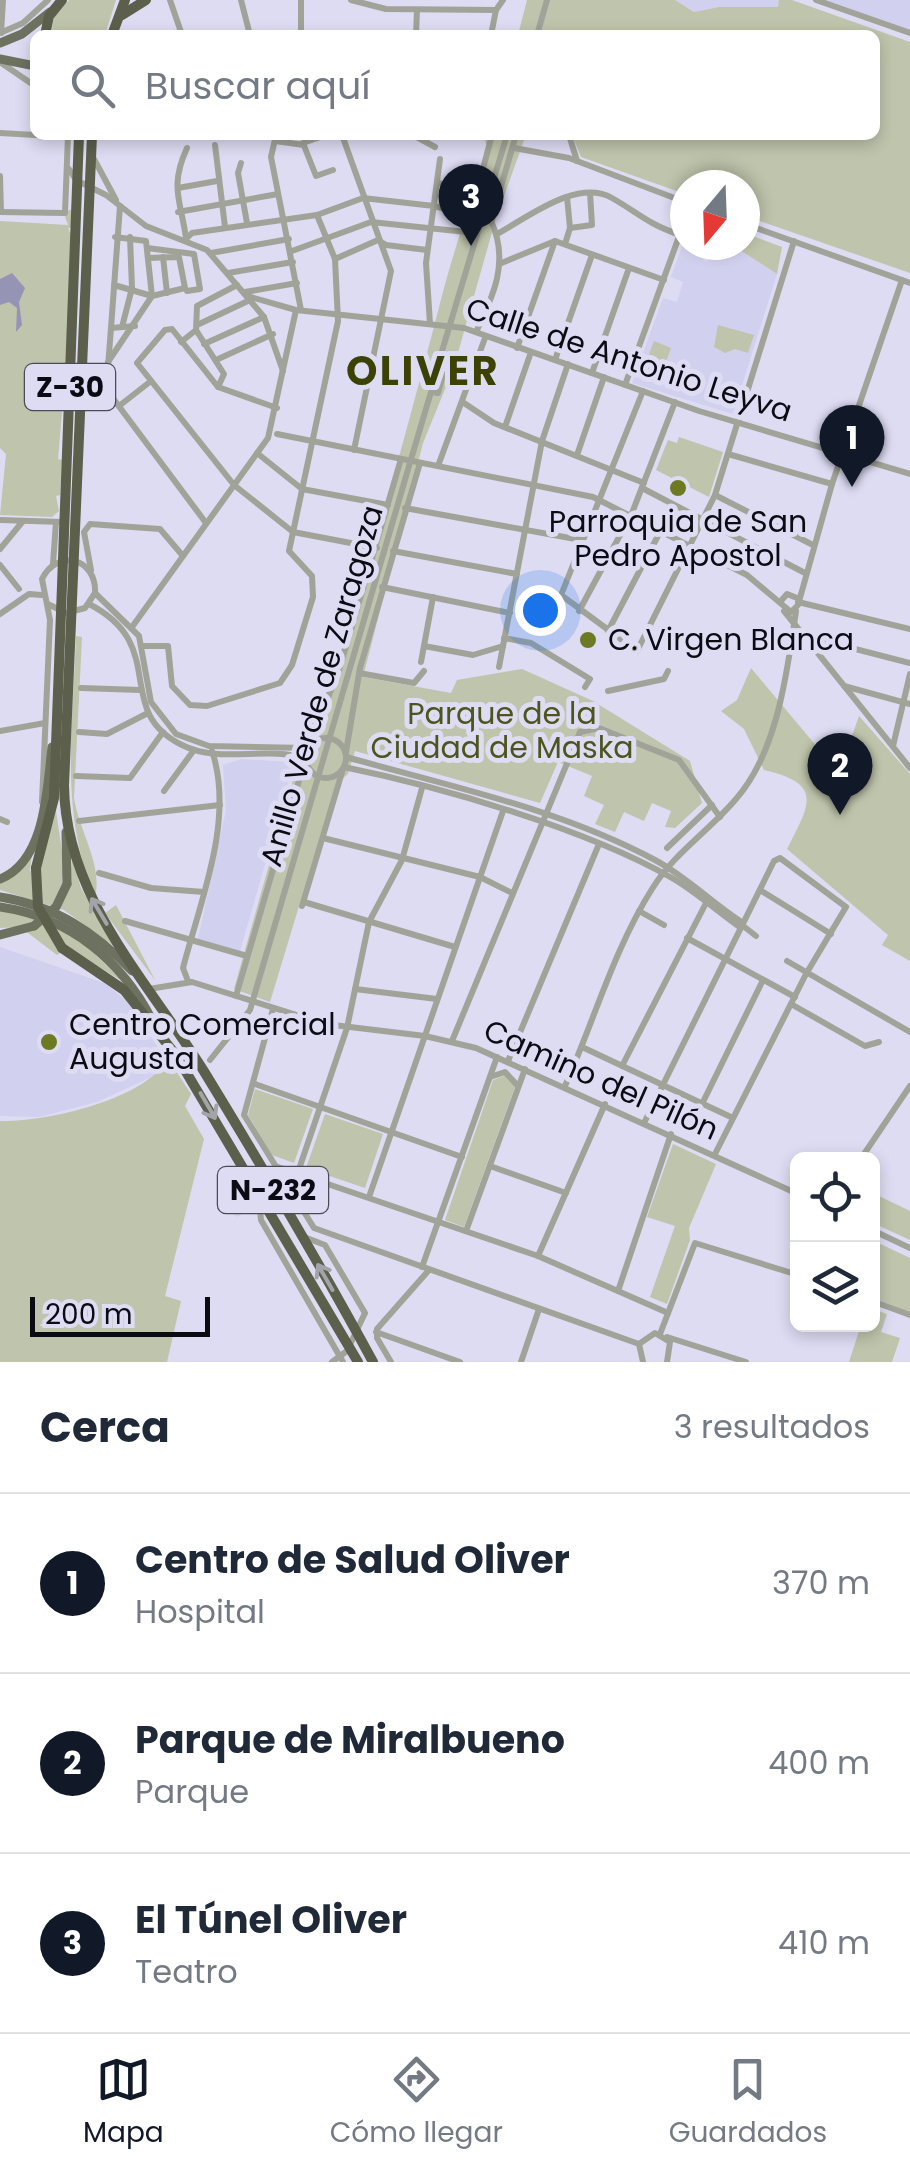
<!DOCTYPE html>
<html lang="es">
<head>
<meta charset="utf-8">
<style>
	:root { --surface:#fff; --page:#f6f6f7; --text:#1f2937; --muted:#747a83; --line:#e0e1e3; --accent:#111827 }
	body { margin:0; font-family:Poppins,sans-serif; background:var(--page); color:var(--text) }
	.controls { position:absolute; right:30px; bottom:30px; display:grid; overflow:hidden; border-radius:15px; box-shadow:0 5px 15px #0003 }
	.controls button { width:90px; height:90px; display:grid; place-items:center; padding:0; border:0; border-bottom:2px solid var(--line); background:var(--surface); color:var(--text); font:50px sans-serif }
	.compass { position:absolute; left:670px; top:170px; width:90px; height:90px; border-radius:50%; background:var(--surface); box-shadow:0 5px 15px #0003; rotate:199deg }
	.scale { position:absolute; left:30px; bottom:25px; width:180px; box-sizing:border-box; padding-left:10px; border:5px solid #0c0b13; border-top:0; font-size:28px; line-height:35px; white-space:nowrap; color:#0c0b13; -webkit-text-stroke:8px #dddcf3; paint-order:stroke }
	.you { position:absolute; left:540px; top:610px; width:35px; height:35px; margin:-25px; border:8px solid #fff; border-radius:50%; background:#1a73e8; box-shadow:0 0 0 15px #1a73e833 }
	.badge { display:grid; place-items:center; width:65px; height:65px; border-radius:50%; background:var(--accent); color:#fff; font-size:32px; font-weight:700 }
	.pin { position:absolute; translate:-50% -82px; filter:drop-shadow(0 2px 5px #0008) }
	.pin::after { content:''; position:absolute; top:52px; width:35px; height:30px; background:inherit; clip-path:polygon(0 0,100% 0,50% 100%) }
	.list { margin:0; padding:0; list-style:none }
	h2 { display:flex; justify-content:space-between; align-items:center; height:130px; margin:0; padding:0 40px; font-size:42px }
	h2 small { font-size:32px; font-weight:400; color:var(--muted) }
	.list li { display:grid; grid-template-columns:65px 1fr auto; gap:30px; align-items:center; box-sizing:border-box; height:180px; padding:0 40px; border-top:2px solid var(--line) }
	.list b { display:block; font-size:38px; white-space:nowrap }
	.list p { margin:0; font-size:32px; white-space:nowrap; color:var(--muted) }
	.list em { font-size:32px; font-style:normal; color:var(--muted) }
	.icon { flex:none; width:55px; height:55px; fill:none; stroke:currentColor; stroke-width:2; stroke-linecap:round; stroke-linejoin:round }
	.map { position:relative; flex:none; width:910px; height:1362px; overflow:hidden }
	.search { position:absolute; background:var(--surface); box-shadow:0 5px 15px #0003; left:30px; right:30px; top:30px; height:110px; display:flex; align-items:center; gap:25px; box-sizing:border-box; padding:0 35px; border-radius:15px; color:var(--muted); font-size:38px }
	.sheet { height:670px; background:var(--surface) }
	nav { display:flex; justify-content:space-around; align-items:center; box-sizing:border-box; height:140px; border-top:2px solid var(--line); background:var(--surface); font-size:28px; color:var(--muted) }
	nav a { display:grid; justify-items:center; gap:5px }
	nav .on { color:var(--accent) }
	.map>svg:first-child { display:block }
	.built { fill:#d1d0ee }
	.green { fill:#bfc4ac }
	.water { fill:#9594b4 }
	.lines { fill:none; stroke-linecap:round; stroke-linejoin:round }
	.minor { stroke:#a1a399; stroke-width:6 }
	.major { stroke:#6d715f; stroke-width:9 }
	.highway { stroke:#5b5f4b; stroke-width:10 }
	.major-bridge { stroke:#6d715f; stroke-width:9 }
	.highway-bridge { stroke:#5b5f4b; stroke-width:10 }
	.oneway { stroke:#a2a4a7 }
	.poi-dot { fill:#6e7924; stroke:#dddcf3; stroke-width:4 }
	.labels { text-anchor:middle; stroke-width:10; stroke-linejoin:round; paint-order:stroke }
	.shield { fill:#dddcf3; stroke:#4b4a56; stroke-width:2.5 }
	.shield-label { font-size:28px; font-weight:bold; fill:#0c0b13 }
	.street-label { font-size:30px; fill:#0c0b13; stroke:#dddcf3 }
	.poi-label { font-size:30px; fill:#0c0b13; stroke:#dddcf3; text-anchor:start }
	.park-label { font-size:30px; fill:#4d541e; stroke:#dddcf3 }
	.district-label { font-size:40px; font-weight:bold; letter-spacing:2.5px; fill:#3c4204; stroke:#dddcf3 }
</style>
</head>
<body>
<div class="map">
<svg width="910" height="1362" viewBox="0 0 910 1362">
	<rect width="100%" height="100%" fill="#dddcf3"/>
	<g class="built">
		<polygon points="675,0 779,0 779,7 719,7 694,12"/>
		<polygon points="813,0 910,0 910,34"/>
		<polygon points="684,241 706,262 722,245 732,245 777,274 733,414 632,383 663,298 677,302 683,282 671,277"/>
		<polygon points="241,759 290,762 293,767 240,951 198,939 226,810 223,765"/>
		<polygon points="0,947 104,983 131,1004 166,1061 162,1072 97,1102 39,1117 0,1116"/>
		<polygon points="238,1176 255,1206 237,1217 218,1199 222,1195 218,1190"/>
	</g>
	<g class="green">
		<polygon points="69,0 116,0 105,35 51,35 54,17"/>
		<polygon points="527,0 675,0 694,12 719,7 778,7 779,0 792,0 910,42 910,273 745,216 745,185 685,185 685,194 581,157 572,135 875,135 875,35 518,35"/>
		<path d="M 483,135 L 526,135 L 496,218 L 454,367 L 423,443 L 363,677 L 451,693 L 457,680 L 522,669 L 593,701 L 690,761 L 702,803 L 675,828 L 665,827 L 671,811 L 652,803 L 644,821 L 624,812 L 615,832 L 595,824 L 604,805 L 584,796 L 592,776 L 558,762 L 540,803 L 355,751 L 348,774 L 336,784 L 270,1002 L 234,989 L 296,769 L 300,742 C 333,716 421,377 437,315 C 451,258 470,203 487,147 Z"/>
		<polygon points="69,210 73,210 72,228 68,228 72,237 66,372 61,377 65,378 58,459 62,460 60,495 56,496 59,511 52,517 0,515 6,454 0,448 0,221 68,225 65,217"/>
		<polygon points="745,233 782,247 777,274 732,245 745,245"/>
		<polygon points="718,325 754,335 748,353 735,349 725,353 714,347"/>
		<polygon points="654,341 671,348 659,381 641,375"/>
		<polygon points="679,437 723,452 709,497 656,470 668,440 677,443"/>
		<path d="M 76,636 L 82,637 L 74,798 C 79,831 103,865 95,897 C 59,813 73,725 76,636 Z"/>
		<path d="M 751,668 L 839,773 L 859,716 L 910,774 L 910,961 L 882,945 L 888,935 L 787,849 C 809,805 825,784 764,770 L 744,729 L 721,711 L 737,700 Z"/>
		<polygon points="56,811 64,865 62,883 69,885 72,860 81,888 115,947 64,910 0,890 0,880 32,854 30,871 39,872"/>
		<polygon points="116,905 155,980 105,913"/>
		<path d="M 0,908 C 58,919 85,943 125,983 L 68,948 L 57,955 L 20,927 L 0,928 Z"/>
		<path d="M 168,1059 L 191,1094 L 185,1106 L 204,1139 L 165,1296 L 181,1301 L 167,1362 L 0,1362 L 0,1121 C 46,1122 144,1100 168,1059 Z"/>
		<polygon points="506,1075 515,1087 464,1227 445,1220 493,1080"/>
		<polygon points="255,1089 313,1109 294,1163 272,1155 248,1115"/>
		<polygon points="325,1114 383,1134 365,1188 306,1168"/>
		<polygon points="673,1144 716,1164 689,1228 690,1240 667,1304 650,1297 675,1226 647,1217"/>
		<polygon points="873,1193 910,1211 910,1240 873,1223"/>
		<polygon points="872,1240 910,1258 910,1312 873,1298"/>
		<polygon points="873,1309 887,1314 881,1332 900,1338 892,1362 849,1362 861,1325 872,1324"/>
	</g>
	<polygon class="water" points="12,273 25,288 19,302 22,325 16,332 17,308 9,302 0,305 0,279"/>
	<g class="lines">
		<g class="minor">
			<polyline points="170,0 182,35"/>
			<polyline points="241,0 250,35"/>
			<polyline points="351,0 386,9 496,10"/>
			<polyline points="816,0 910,33"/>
			<polyline points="0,33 23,23 48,0"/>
			<polyline points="1,33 3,0"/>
			<polyline points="301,35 301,0"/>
			<polyline points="416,35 417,10"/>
			<polyline points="491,35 496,10 503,0"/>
			<polyline points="537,35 547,0"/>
			<polyline points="0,62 35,86"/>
			<polyline points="0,133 35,135"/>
			<polyline points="38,135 68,136"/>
			<polyline points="276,135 271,157 301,310"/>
			<polyline points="342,135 391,271 354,450"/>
			<polyline points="413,135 435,147"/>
			<polyline points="569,135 577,161"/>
			<polyline points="323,136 303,143 316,176 333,170"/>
			<polyline points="275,141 304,145"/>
			<polyline points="215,145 225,227"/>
			<polyline points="514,148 569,158 685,202"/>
			<polyline points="94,159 116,200"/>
			<polyline points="241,163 238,173 247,223"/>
			<polyline points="69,169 76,180 106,195 146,226 207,250 264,317 283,371"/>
			<polyline points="0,176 1,212"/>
			<polyline points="437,183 478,189"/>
			<polyline points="178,188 217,181"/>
			<polyline points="120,206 111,328 135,326"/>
			<polyline points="0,212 65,213 68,135"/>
			<polyline points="178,212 278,194"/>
			<polyline points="745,224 910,283"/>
			<polyline points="570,228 592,225 590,193"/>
			<path d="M 497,234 C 527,218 577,178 612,198 C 640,214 646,223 680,235"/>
			<path d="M 186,238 C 181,201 169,187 187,148"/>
			<polyline points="186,239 192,233 317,215 363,198 434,206 491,221"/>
			<polyline points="565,244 570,228 567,197"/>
			<polyline points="147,248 194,254 200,289 187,291"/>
			<polyline points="292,251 371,222 466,232 492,135"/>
			<polyline points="211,253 289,239"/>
			<polyline points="163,257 167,293"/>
			<polyline points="335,259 378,240 386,245 427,250"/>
			<polyline points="499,264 555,241 664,280"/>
			<polyline points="228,273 293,262"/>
			<polyline points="114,285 152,296 185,288 179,257 148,258"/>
			<polyline points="245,292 297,283"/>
			<polyline points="247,296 296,310 464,328 699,411 910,474"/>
			<polyline points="430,324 426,263 440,159"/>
			<polyline points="197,325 250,300"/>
			<polyline points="122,327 132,288 130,237"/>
			<polyline points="196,330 224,374 218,387"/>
			<path d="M 476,332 C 493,297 510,261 491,221 L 516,135"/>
			<polyline points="181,342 196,330 197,306 237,285"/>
			<polyline points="204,344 264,317"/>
			<polyline points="517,348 555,241"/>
			<polyline points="216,360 273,334"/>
			<polyline points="555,360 592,255"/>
			<polyline points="108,362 152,296 146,241 115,237"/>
			<polyline points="592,373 629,268"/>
			<polyline points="95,379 107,380 111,328"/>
			<polyline points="625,385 685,220"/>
			<polyline points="643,391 561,595 637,651 715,495 794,241"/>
			<polyline points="78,394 102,392 112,397 206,523"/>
			<polyline points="464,403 494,423 644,483"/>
			<polyline points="119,406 151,381"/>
			<polyline points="277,408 218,387 172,329 165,330 137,363 234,485 293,532 377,548"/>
			<polyline points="505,427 531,352"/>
			<polyline points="277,434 593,497 747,575 791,612 798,605 832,484 902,280"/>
			<polyline points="257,453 302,489 388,505"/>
			<polyline points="728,454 832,484"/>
			<polyline points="577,455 604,377"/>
			<polyline points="438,466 485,338"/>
			<polyline points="642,488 805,573"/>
			<polyline points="715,495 813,545"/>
			<polyline points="405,508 581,540"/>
			<polyline points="0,520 63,522"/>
			<polyline points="0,549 23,521"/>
			<polyline points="393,551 517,574"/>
			<polyline points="53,564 56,522"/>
			<polyline points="0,565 19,589"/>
			<polyline points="91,570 84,532 90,524 160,529 183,556"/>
			<polyline points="382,587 510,613"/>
			<polyline points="96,594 139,636 151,702 176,734 209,746 307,748"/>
			<polyline points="780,602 787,594 797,598"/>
			<polyline points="798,602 910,629"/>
			<path d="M 89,604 C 171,646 111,710 182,745 C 219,764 265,746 305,758"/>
			<polyline points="579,611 632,513 675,402"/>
			<polyline points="784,611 910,768"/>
			<polyline points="0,614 29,594 42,595"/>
			<polyline points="132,627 268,438 296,310"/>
			<polyline points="608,631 661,530"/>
			<polyline points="805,636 910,663"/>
			<polyline points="504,638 531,643 590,679 585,687"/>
			<polyline points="143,646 168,646 172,686 190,705 207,706 280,683 292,665 313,597 312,576 289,551 338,321 335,259 317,215"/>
			<polyline points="424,646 473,655 503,646"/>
			<polyline points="421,662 433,597"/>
			<polyline points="499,667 542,441 568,364"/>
			<polyline points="359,673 414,683 424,671"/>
			<polyline points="844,686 910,704"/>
			<polyline points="81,688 140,690"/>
			<polyline points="608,691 664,679 668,671"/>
			<polyline points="0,731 45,723"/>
			<polyline points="79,732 107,734 148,713"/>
			<circle cx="326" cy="758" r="20"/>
			<polyline points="310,744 340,667 401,459"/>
			<polyline points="893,746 910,674"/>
			<polyline points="346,752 360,668 420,463"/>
			<path d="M 346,757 C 449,786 560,809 655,860 C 687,877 713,904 743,923"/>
			<path d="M 344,767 C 442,787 586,829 672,878 C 696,892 718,912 741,928"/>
			<polyline points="76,776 130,778 163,732"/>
			<polyline points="164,791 194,750"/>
			<path d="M 42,802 L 50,620 L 42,579 C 57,548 97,558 95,593 L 85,608 L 66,613 L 48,604"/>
			<polyline points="0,819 7,822"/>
			<polyline points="79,821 220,805"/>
			<polyline points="323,838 480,877 512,893"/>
			<polyline points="667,848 712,805"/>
			<polyline points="99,873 151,888 204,892"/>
			<polyline points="760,890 831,934"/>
			<polyline points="304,902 455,947"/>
			<polyline points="302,906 343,769"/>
			<polyline points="639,911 664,925"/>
			<polyline points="125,921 247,956"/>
			<polyline points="742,925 756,936"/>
			<polyline points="687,938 795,997"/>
			<polyline points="787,961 910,1032"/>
			<path d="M 188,981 L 183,968 C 200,902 235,819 212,751"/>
			<polyline points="149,989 192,982 325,1024 425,1036 476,1048 798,1194"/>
			<polyline points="355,989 437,999"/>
			<polyline points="236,996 305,760"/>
			<polyline points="791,1004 865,1046 879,1042"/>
			<polyline points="273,1009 244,1115 314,1228 639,1344"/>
			<polyline points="452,1041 580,732 599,728 679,760 720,817"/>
			<polyline points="582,1047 733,1118"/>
			<polyline points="210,1060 250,1010 409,466 431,392 438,393 446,364 439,361 507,135"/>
			<polyline points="508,1061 599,844"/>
			<polyline points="622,1066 706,903"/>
			<polyline points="490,1077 505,1072 518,1086"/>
			<polyline points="255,1084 462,1157"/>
			<path d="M 565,1086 C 594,1021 614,949 652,889 C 674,853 709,831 736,799 C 778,751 787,672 796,611"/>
			<polyline points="702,1104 763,980"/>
			<polyline points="645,1121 774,861 780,858 846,907 806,974 715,1154"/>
			<polyline points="860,1160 910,1086"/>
			<polyline points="275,1166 538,1256 668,1313"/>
			<polyline points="490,1166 566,1193"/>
			<polyline points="298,1172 347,1028 369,922 402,860 422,788"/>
			<polyline points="369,1197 503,811"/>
			<polyline points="259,1200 261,1220 343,1362"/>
			<polyline points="872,1230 910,1248"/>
			<polyline points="466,1231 525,1069"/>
			<polyline points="304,1237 325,1245 365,1313 347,1351 332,1362"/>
			<polyline points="538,1256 605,1104"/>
			<polyline points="422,1267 497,1057"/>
			<polyline points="618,1291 671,1134"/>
			<polyline points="872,1301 910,1315"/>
			<polyline points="376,1332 460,1362"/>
			<polyline points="660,1334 695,1243 798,1275"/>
			<polyline points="667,1337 746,1362"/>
			<polyline points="391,1362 377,1338 377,1329 429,1270"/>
			<polyline points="521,1362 539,1309"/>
			<polyline points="643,1362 639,1344 655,1333 670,1342 667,1362"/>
		</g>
		<g class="major">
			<polyline points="0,43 22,34 50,12"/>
			<polyline points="0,59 35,66"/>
			<polyline points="66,832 67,884"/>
			<path d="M 0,879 C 46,861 47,788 52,747"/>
			<path d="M 0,897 C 55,906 94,931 132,971"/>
			<path d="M 0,907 C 70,917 123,961 154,1024"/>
			<polyline points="0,935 34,926"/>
		</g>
		<g class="highway">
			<polyline points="122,15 146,0"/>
			<polyline points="45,35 49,16 62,0"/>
			<polyline points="112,35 125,0"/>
			<path d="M 92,135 L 64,785 C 65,898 148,981 205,1073 C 263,1168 320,1264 373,1362"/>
			<polyline points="36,868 54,798 79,135"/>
			<polyline points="62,948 124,990 176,1055 358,1362"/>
		</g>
		<polyline class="major-bridge" points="34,926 56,907 67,884"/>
		<polyline class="highway-bridge" points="36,868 38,907 62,948"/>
	</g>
	<defs><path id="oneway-shaft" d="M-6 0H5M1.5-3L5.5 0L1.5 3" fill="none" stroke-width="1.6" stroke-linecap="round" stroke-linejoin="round" transform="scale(2.5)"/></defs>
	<g class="oneway">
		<use href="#oneway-shaft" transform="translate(99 911) rotate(-121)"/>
		<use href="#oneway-shaft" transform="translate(208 1106) rotate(60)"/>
		<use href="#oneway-shaft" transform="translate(325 1277) rotate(-120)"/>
	</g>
	<g class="poi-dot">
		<circle cx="678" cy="488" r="10"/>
		<circle cx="588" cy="640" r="10"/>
		<circle cx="49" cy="1042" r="10"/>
	</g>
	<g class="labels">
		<g class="shield">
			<rect x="25" y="364" width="90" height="46" rx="8"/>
			<rect x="218" y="1167" width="110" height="46" rx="8"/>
		</g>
		<g class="shield-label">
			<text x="70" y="397">Z-30</text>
			<text x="273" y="1200">N-232</text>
		</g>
		<g class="street-label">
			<text transform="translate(629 360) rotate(18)" y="10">Calle de Antonio Leyva</text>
			<text transform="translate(322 686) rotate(-74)" y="10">Anillo Verde de Zaragoza</text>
			<text transform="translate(601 1080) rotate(24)" y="10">Camino del Pilón</text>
		</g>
		<g class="poi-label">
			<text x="678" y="532" text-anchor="middle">Parroquia de San<tspan x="678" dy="34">Pedro Apostol</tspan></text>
			<text x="608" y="650">C. Virgen Blanca</text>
			<text x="69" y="1035">Centro Comercial<tspan x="69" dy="34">Augusta</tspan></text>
		</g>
		<g class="park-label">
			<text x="502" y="724">Parque de la<tspan x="502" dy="34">Ciudad de Maska</tspan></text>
		</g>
		<g class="district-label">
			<text x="423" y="385">OLIVER</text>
		</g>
	</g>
</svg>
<div class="controls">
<button><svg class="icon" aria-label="locate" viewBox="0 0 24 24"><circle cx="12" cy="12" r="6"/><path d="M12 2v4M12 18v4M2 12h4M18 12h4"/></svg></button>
<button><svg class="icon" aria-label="layers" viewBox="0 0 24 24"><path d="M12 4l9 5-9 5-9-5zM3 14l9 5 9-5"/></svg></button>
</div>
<svg class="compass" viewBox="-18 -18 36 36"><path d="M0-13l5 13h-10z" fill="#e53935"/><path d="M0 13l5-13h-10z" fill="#747a83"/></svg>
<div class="scale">200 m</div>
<div class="you"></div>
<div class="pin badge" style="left:852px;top:487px">1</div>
<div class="pin badge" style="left:840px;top:815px">2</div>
<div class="pin badge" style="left:471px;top:246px">3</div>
<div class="search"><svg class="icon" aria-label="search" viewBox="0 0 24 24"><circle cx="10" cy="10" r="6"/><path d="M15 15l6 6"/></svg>Buscar aquí</div>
</div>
<section class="sheet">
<h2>Cerca<small>3 resultados</small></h2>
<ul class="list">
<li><span class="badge">1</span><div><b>Centro de Salud Oliver</b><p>Hospital</p></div><em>370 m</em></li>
<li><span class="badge">2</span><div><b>Parque de Miralbueno</b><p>Parque</p></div><em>400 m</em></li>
<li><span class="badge">3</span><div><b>El Túnel Oliver</b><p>Teatro</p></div><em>410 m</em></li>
</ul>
</section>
<nav>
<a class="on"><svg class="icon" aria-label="map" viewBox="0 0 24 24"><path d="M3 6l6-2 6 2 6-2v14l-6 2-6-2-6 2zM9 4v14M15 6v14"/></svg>Mapa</a>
<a><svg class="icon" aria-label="directions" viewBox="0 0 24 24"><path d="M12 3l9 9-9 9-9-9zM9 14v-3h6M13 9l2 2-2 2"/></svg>Cómo llegar</a>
<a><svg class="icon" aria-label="saved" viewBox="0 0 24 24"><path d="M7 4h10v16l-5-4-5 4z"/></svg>Guardados</a>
</nav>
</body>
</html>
